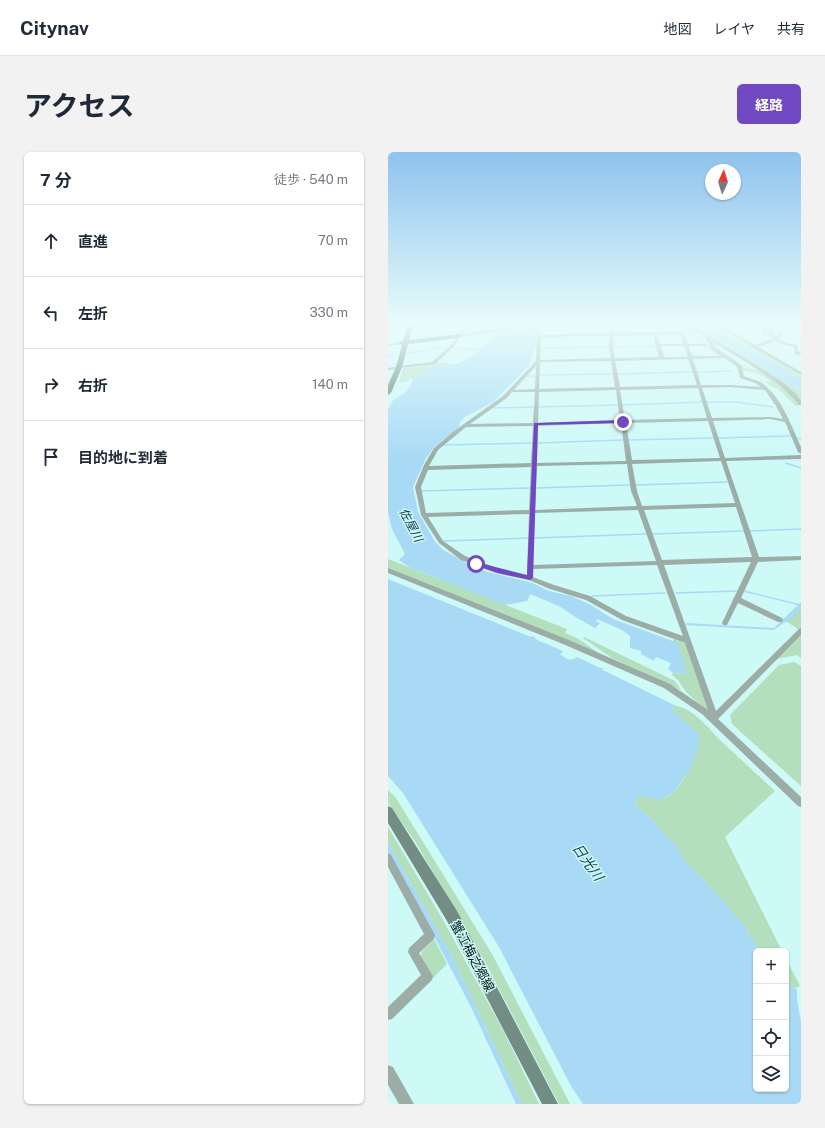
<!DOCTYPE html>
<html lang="ja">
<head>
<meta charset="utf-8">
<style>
	:root { --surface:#fff; --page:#f2f2f3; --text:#1f2937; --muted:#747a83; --line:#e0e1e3; --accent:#7048c1 }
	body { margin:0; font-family:"Public Sans","Noto Sans JP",sans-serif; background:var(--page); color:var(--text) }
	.controls { position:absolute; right:12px; bottom:12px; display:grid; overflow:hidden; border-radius:6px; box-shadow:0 1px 3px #0004 }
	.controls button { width:36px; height:36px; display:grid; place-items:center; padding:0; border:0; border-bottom:1px solid var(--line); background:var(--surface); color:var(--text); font:20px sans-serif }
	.compass { position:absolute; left:317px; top:12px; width:36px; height:36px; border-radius:50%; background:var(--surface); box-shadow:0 1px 3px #0004; rotate:4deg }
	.stop { position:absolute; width:12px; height:12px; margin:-9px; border:3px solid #7048c1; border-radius:50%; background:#fff }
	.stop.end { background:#7048c1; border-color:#fff; box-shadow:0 1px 4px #0008 }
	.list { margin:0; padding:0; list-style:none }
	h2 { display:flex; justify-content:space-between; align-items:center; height:52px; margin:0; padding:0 16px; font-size:17px }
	h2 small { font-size:13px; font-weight:400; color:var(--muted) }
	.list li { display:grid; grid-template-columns:26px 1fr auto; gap:12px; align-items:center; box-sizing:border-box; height:72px; padding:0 16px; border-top:1px solid var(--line) }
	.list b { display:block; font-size:15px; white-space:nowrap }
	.list em { font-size:13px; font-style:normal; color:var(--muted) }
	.icon { flex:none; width:22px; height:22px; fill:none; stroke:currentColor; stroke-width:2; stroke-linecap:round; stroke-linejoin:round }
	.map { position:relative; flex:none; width:413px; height:952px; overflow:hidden; border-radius:6px }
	header { display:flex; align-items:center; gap:24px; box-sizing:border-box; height:56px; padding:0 20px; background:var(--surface); border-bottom:1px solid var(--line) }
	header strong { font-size:19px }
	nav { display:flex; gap:22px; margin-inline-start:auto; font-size:14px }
	.intro { display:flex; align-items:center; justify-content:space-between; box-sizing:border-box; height:96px; padding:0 24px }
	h1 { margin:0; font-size:28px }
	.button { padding:10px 18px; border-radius:6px; background:var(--accent); color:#fff; font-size:14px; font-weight:700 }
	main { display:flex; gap:24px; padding:0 24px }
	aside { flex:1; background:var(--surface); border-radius:6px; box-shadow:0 1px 3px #0004 }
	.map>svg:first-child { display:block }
	.green { fill:#b4dfbd }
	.water { fill:#a8daf6 }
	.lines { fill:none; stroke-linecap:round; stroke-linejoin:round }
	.stream { stroke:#a8daf6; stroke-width:1.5 }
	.minor { fill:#9cada7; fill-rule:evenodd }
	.tertiary { fill:#9cada7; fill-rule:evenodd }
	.secondary { fill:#748d84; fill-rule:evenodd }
	.primary { fill:#57766b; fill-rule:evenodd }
	.route { fill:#7048c1 }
	.labels { text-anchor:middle; stroke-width:3; stroke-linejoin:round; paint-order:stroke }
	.water-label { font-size:12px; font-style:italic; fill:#143b4e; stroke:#cdf9f7 }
	.near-street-label { font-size:13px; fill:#081918; stroke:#cdf9f7 }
	.near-water-label { font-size:14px; font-style:italic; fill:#143b4e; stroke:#cdf9f7 }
</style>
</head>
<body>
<header>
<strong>Citynav</strong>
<nav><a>地図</a><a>レイヤ</a><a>共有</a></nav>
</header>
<div class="intro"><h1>アクセス</h1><a class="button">経路</a></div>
<main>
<aside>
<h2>7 分<small>徒歩 · 540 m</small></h2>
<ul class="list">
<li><svg class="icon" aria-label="ahead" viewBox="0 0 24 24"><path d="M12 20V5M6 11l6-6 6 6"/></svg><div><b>直進</b></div><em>70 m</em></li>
<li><svg class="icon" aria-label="left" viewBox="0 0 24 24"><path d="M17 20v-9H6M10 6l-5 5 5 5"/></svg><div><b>左折</b></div><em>330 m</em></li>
<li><svg class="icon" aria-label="right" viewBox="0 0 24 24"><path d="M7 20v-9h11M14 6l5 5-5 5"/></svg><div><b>右折</b></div><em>140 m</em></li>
<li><svg class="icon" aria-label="arrive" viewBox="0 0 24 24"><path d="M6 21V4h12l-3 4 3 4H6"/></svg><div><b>目的地に到着</b></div></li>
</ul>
</aside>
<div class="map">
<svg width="413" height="952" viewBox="0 0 413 952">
	<rect width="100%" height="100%" fill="#cdf9f7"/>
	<g class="green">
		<polygon points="300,172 304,172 413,239 413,250 404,240"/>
		<polygon points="322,172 326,172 413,224 413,227"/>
		<path d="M 322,189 L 329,193 L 327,194 L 355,214 L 356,216 C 377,216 399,238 412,253 L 408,254 L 389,236 L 386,236 L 377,230 L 383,229 C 373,222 365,219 353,219 L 352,214 L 326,196 Z"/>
		<polygon points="48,210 65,212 45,216 31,225 11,230 15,216 45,212"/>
		<polygon points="0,407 179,477 177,481 189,486 218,506 0,417"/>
		<polygon points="413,456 413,477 411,478 398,469"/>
		<polygon points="413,483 413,506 409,503 388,507"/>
		<polygon points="196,485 281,526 287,529 293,538 224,506 195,486"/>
		<polygon points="285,487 298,492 321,555 320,560 298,540 290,528 284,523 285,521 298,522 290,492 285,490"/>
		<polygon points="406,510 413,514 413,634 344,572 342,563 391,513"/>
		<path d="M 286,553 C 307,557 320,576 334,590 C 352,607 370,623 387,639 L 337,685 L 394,799 L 371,799 L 356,773 L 315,727 L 299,712 L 283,688 L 277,684 L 267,670 L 248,654 L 247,649 L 250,643 C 259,643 270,647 278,645 C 297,638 307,600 311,582 L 284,558 Z"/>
		<polygon points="0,638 8,646 104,802 182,952 171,952 97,810 28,691 0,651"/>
		<polygon points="0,675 55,768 116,880 151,952 134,952 64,804 0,690"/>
		<polygon points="46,787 59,812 45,826 33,804 34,799"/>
		<polygon points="398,807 412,834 406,837 398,828"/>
	</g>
	<g class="water">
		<path d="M 108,172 L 141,172 L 143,176 L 145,176 L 148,182 L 148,193 L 141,214 L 105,250 L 77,265 L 72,270 L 71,275 L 47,294 L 38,306 L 25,335 L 30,360 L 46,388 L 54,397 L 80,412 L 97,419 L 144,431 L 161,439 L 183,444 L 201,452 L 225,467 L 290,491 L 299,522 L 285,521 L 280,517 L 283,511 L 268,505 L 266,509 L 253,502 L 253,499 L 242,496 L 242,484 L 234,478 L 209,467 L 208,469 L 212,471 L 210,473 L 206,471 L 210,473 L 207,476 L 189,466 L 171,454 L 142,442 L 141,446 L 139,446 L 140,447 L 139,449 L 117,453 L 21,415 L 11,408 L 17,402 L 4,377 L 0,361 L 0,257 L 6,247 C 15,244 22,237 25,227 L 45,216 L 72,211 L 84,204 L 93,198 L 103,185 L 109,179 Z"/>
		<polygon points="304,172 322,172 413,227 413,239"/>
		<path d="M 0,427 L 143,485 L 144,484 L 148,486 L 147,487 L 175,499 L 172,503 C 181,506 178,511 189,505 L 212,516 L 215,516 L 215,518 L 286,553 L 284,558 L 311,582 L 310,586 L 312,589 L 301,621 L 298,622 C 291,633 287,643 274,646 L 272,648 L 250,643 L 249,648 L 247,651 L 248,654 L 267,670 L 277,684 L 283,688 L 293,700 L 294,704 L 299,712 L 315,727 L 356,773 L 371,799 L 368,799 L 368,937 L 398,937 L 398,828 L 406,837 L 409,837 L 409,848 L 413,870 L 413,952 L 195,952 L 183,934 L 111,795 L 15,641 L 0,624 Z"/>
		<polygon points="413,450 413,456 407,463 386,478 298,473 298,471 386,476"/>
		<polygon points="0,690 64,804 134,952 128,952 84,857 14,723 0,700"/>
	</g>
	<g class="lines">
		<g class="stream">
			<polyline points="226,172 267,174 268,180"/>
			<polyline points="167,174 187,172"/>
			<polyline points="287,174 318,191 323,197"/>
			<polyline points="27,175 41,175 43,172"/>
			<polyline points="0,177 13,176"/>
			<polyline points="226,195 268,194"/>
			<polyline points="64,196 93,198"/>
			<polyline points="152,196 221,195"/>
			<polyline points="324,198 333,204"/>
			<polyline points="20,201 44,198 46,195 60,196"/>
			<polyline points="0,204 5,203"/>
			<polyline points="308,220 344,219"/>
			<polyline points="229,222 304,220"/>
			<polyline points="152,223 225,222"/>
			<polyline points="139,224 146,224"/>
			<polyline points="11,230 19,229"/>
			<polyline points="318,250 347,250 385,255"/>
			<polyline points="234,253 314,250"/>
			<polyline points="151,255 229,253"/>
			<polyline points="106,256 145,255"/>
			<polyline points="330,286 403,284"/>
			<polyline points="408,286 413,287"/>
			<polyline points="240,288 325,286"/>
			<polyline points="150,291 234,288"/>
			<polyline points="55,293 144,291"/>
			<polyline points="398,311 413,316"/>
			<polyline points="248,333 339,330"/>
			<polyline points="148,336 242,333"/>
			<polyline points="32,339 142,336"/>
			<polyline points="360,379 413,377"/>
			<polyline points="264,382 355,379"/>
			<polyline points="147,386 258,382"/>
			<polyline points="56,389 140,386"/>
			<polyline points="356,439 412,453"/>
			<polyline points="288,441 349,439"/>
			<polyline points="204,444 277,441"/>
		</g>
		<g class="minor">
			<path d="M 79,172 L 83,172 L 75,182 L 138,172 L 150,172 L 148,173 L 152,183 L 222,181 L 222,172 L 226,172 L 226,181 L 294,180 L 296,181 L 300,192 L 318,192 L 320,193 L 318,194 L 300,194 L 304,204 L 333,204 L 323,197 L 321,191 L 317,188 L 319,186 L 297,172 L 302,172 L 393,229 L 407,241 L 413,249 L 413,253 L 411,253 C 390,226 351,207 322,188 L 325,191 L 326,195 L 353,213 L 356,224 C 362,227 368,227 374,231 C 394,246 403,273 413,295 L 413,302 L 410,300 L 397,270 L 382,267 L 325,269 L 337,306 L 413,303 L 413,307 L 338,309 L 371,405 L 413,404 L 413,408 L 370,410 L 353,446 L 394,466 L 395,468 L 394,470 L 390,470 L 350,451 L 339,473 L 335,473 L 334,471 L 363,410 L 276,413 L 328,559 L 411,477 L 413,476 L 413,483 L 330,567 L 413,645 L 413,655 L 410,654 L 314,562 L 276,536 L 175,492 L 0,421 L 0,416 L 181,488 L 282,532 L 320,558 L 297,491 L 234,468 L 198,448 L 162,437 L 141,428 L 108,421 L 73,408 L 51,391 L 33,363 L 27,335 L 36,313 L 46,296 L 66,279 L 115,244 L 148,209 L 149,184 L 144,174 L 73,185 L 64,196 L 47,212 L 11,216 L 9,215 L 11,214 L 44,210 L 62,194 ZM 292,182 L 295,192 L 272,192 L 269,183 ZM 265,183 L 271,205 L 227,206 L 225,195 L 226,184 ZM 221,184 L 221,195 L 223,206 L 152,208 L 153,185 ZM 273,194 L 296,194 L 300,205 L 276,205 ZM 337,206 L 349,215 L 352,226 L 367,231 L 373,235 L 342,233 L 313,233 L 305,207 ZM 300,207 L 309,233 L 232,235 L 227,209 ZM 223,209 L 227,235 L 151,237 L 152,210 ZM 148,214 L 147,237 L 126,238 ZM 342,235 L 377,238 L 388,254 L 395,267 L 382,265 L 324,266 L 314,236 ZM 310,236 L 319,266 L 237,268 L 232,238 ZM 228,238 L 232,268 L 150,271 L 151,240 ZM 124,240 L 147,240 L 145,271 L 82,272 L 119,246 ZM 320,269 L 332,306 L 244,308 L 238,271 ZM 233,271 L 238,309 L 149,311 L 150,274 ZM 145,274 L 143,311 L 41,314 L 50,298 L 78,275 ZM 333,309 L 347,351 L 254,354 L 249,339 L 244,312 ZM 239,312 L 243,339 L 249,354 L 147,358 L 149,314 ZM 143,315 L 141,358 L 38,361 L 33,335 L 40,318 ZM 348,355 L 364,405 L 274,408 L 256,358 ZM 250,358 L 268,409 L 145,413 L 147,361 ZM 141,362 L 139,419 L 140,421 L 144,421 L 145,417 L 269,413 L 295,484 L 238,464 L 202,444 L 166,433 L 142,424 L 111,417 L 77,404 L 55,389 L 40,365 Z"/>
			<polygon points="277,172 289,172 305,178 303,179 284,174 274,175 272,174"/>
			<polygon points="326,172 331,172 338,176 348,172 354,172 341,178 367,193 386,186 374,181 375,177 374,175 367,172 377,173 379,177 377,180 381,181 383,175 385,172 390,172 387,175 385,182 389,184 392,180 394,180 395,181 390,187 398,191 409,193 410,200 413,201 413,203 407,202 406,195 396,193 387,189 370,195 413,220 413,223 366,196 364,196 363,194"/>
			<polygon points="403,172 413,172 413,174"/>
			<polygon points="6,215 8,215 8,217 0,218 0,216"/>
			<polygon points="0,701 3,703 47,783 46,787 31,801 45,824 44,828 4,867 0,868 0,855 33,823 20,800 21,796 36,782 0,715"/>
		</g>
		<g class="tertiary">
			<polygon points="13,190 15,190 15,192 0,194 0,192"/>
			<polygon points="0,913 5,915 26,952 11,952 0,933"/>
		</g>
		<polygon class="secondary" points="0,654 4,656 69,759 170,952 154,952 59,769 0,671"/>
		<polygon class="primary" points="20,172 26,172 21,188 71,182 74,184 71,186 20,192 14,215 3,241 0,243 0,233 8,215 14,193 10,191 15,189"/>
	</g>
	<linearGradient id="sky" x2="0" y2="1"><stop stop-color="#8ec3ee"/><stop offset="0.56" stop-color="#e8fcfb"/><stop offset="1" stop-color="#e8fcfb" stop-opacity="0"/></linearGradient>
	<rect width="413" height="306" fill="url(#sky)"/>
	<polygon class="route" points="235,268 236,271 150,273 145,426 142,428 110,421 86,413 85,412 88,410 139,423 146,271"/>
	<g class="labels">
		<g class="water-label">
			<text transform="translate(23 373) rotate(62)" y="4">佐屋川</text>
		</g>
		<g class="near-street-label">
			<text transform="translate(85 804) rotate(62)" y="5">蟹江梅之郷線</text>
		</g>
		<g class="near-water-label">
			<text transform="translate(200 710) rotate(55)" y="5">日光川</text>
		</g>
	</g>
</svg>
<div class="controls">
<button>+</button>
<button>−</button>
<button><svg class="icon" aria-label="locate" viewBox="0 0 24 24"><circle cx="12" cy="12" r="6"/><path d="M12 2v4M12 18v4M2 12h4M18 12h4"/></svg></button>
<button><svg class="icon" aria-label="layers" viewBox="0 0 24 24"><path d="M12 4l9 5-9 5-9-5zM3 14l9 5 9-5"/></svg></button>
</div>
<svg class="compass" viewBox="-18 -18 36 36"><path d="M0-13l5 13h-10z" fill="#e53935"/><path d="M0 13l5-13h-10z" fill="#747a83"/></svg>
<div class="stop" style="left:88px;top:412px"></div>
<div class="stop end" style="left:235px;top:270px"></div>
</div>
</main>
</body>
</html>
